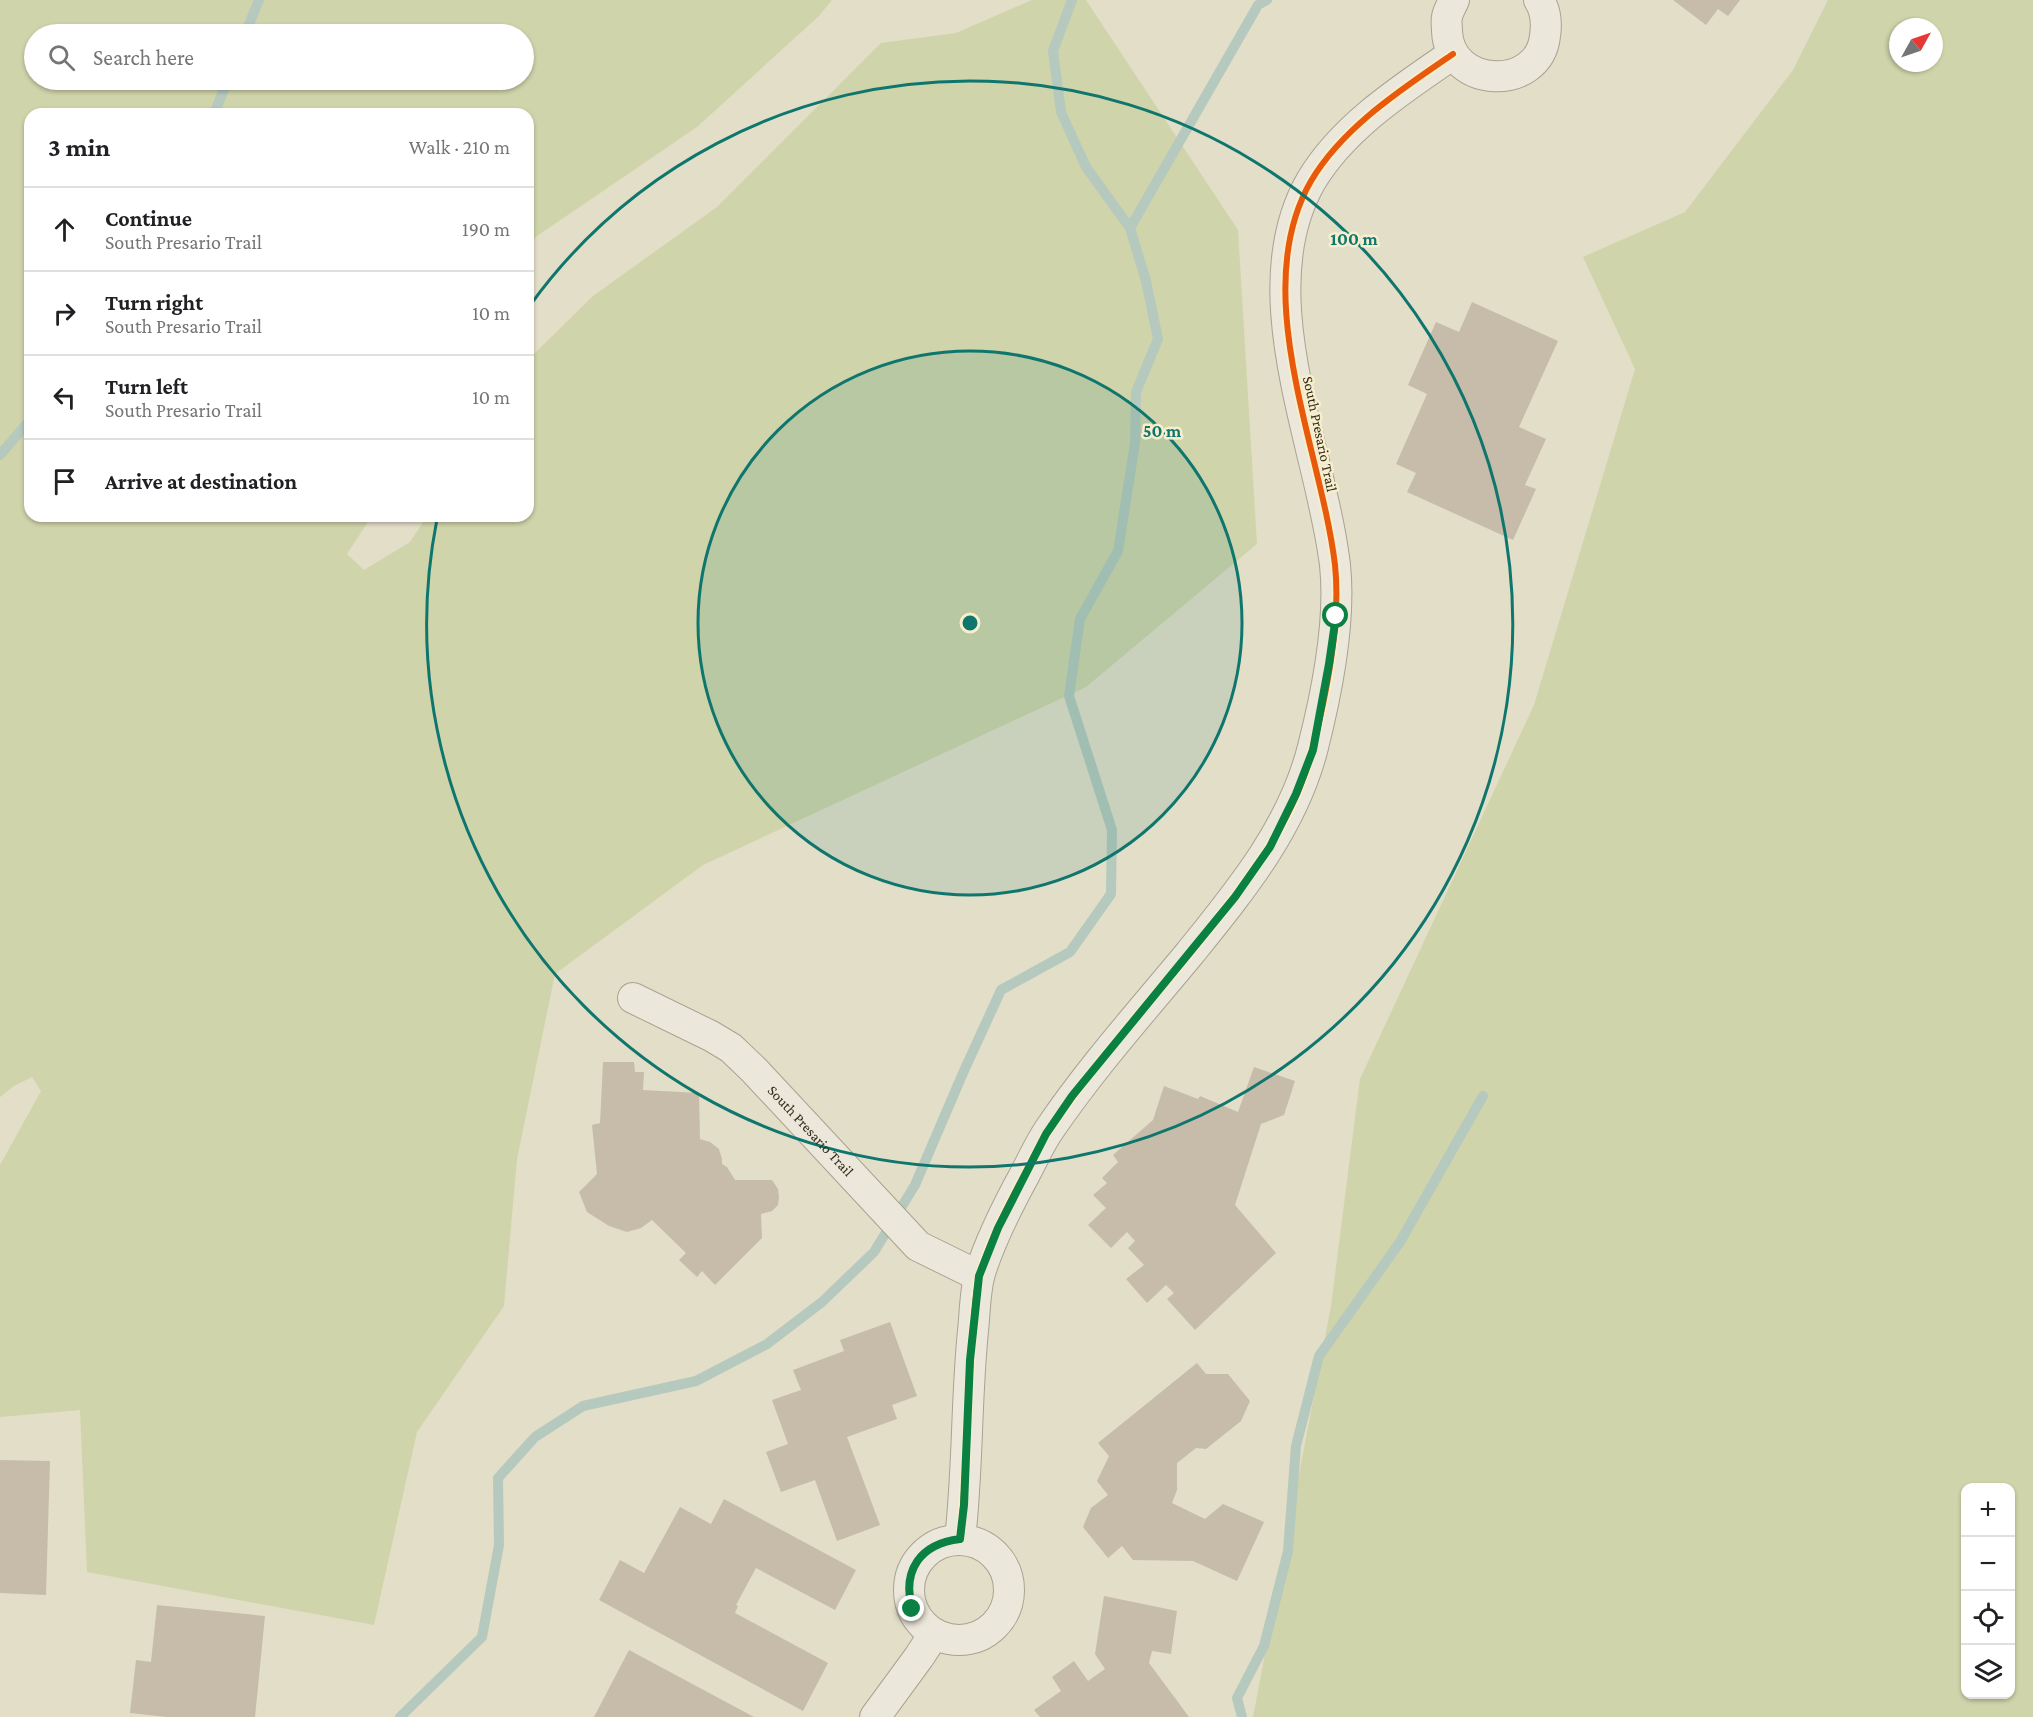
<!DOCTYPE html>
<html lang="en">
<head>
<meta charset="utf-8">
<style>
	:root { --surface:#fff; --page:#f2f2f2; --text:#202124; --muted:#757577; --line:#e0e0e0 }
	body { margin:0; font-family:"Crimson Pro",serif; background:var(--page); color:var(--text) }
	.controls { position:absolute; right:18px; bottom:18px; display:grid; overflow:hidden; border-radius:12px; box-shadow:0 2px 4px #0004 }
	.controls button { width:54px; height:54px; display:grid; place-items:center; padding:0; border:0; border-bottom:2px solid var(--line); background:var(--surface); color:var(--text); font:30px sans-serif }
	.compass { position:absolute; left:1889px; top:18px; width:54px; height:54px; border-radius:50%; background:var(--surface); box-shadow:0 2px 4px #0004; rotate:50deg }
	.stop { position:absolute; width:18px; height:18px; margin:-14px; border:4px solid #0b8043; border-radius:50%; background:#fff }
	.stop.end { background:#0b8043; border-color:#fff; box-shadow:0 2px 6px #0008 }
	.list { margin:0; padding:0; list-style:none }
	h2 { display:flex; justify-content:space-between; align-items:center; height:78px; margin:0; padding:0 24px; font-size:26px }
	h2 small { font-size:20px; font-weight:400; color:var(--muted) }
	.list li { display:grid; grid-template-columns:39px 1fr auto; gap:18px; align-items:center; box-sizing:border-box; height:84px; padding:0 24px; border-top:2px solid var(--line) }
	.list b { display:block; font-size:22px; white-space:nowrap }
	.list p { margin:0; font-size:20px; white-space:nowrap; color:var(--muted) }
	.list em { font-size:20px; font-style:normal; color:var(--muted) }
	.icon { flex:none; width:33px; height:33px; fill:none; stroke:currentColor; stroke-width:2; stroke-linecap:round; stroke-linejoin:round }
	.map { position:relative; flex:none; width:2033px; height:1717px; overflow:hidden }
	.search { position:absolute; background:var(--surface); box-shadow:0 2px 4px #0004; left:24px; top:24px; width:510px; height:66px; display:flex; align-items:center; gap:15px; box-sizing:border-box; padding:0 21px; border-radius:33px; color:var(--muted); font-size:22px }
	.panel { position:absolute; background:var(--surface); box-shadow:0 2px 4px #0004; left:24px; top:108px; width:510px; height:414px; border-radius:18px }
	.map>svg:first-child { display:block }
	.green { fill:#d0d4aa; fill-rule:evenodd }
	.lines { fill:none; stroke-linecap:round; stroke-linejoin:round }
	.stream { stroke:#b5c9be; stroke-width:10 }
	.building { fill:#c7bca9 }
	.minor-casing { stroke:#a8a292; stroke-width:32 }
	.minor { stroke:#ebe7da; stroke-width:30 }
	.cycleway-casing { stroke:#f6eecd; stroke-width:10 }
	.cycleway { stroke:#e8590c; stroke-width:6 }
	.route { stroke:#0b8043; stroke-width:8 }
	.ring { fill:none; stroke:#0f766e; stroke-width:3 }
	.labels { text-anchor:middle; stroke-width:5; stroke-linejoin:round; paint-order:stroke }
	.street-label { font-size:15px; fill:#352a1b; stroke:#f6eecd }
	.centre { fill:#0f766e; stroke:#f6eecd; stroke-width:3 }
	.ring-label { font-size:18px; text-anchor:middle; font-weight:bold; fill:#0f766e; stroke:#f6eecd; stroke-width:5; stroke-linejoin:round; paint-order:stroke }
</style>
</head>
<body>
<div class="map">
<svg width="2033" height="1717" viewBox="0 0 2033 1717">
	<rect width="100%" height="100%" fill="#e3dec8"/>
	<g class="green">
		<path d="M 0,0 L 832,0 L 819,16 L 697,127 L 537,236 L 528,247 L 528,114 L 30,114 L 30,516 L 372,516 L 347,554 L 364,570 L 410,542 L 427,516 L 528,516 L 528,363 L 533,355 L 593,296 L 717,207 L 881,43 L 956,33 L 1032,0 L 1086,0 L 1238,230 L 1257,544 L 1086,687 L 703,865 L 555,974 L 517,1159 L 504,1306 L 417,1432 L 374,1625 L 87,1572 L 80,1410 L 0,1417 L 0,1165 L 41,1091 L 32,1077 L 14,1086 L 0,1097 ZM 34,34 L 524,34 L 524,80 L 34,80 Z"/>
		<path d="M 1828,0 L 2033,0 L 2033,1717 L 1253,1717 L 1331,1306 L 1360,1079 L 1534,705 L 1635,369 L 1583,257 L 1685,212 L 1793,70 ZM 1898,27 L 1934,27 L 1934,63 L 1898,63 ZM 1966,1488 L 2010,1488 L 2010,1694 L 1966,1694 Z"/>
	</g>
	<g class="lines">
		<g class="stream">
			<polyline points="1072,0 1053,51 1061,112 1086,167 1130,228"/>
			<polyline points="245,34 259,0"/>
			<polyline points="214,114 228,80"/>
			<polyline points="0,455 30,420"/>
			<polyline points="400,1717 482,1637 499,1545 498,1478 535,1437 583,1406 696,1381 767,1344 822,1302 874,1252 915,1185 963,1073 1001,990 1070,952 1111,894 1112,830 1069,696 1080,619 1118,551 1135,443 1136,392 1158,339 1146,281 1130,228 1258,5 1267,0"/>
			<polyline points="1242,1717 1237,1698 1264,1646 1288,1551 1296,1446 1319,1356 1400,1242 1483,1096"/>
		</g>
	</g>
	<g class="building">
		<polygon points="1673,0 1740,0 1728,16 1718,9 1706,25"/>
		<polygon points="1472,302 1558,341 1519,427 1546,439 1525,485 1536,489 1513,540 1407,492 1416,473 1396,464 1427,394 1408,385 1436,322 1459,332"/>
		<polygon points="603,1062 634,1062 635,1072 644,1072 643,1090 699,1093 700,1139 710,1142 719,1149 722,1159 722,1164 727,1167 735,1180 772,1180 778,1189 779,1197 778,1205 772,1211 761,1214 762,1238 715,1285 702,1271 697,1277 679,1260 686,1253 652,1220 641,1228 627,1232 609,1226 587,1212 579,1192 597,1174 592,1125 600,1123"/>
		<polygon points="1254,1067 1295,1081 1284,1115 1261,1124 1235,1205 1276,1253 1195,1330 1167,1299 1174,1293 1166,1285 1147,1303 1126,1279 1144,1265 1128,1248 1135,1241 1127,1232 1111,1248 1088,1225 1106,1208 1093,1195 1107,1183 1102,1178 1118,1162 1113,1155 1153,1120 1164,1086 1198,1099 1200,1096 1238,1112"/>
		<polygon points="890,1322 917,1396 892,1405 897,1419 847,1437 880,1525 837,1541 815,1480 781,1492 766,1452 788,1444 772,1400 801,1390 793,1370 844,1351 840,1340"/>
		<polygon points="1197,1363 1206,1374 1228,1374 1250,1401 1241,1421 1206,1449 1196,1448 1177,1463 1177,1490 1172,1503 1205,1519 1223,1504 1264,1522 1237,1581 1193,1561 1133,1560 1122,1546 1108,1558 1083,1527 1091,1508 1108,1495 1097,1481 1109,1456 1098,1443"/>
		<polygon points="0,1460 50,1461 46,1595 0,1593"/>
		<polygon points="724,1499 856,1570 835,1610 756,1568 736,1605 738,1606 735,1613 828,1663 803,1711 599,1600 620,1560 644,1573 680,1507 711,1524"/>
		<polygon points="1104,1596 1177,1611 1171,1654 1152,1651 1149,1663 1189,1717 1040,1717 1034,1710 1061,1691 1052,1677 1074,1661 1088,1681 1105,1669 1095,1654"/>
		<polygon points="157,1605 265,1616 255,1717 167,1717 130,1713 136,1660 151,1662"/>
		<polygon points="629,1650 754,1717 594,1717"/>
	</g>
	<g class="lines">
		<defs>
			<g id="minor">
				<path d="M 1454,0 C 1452,5 1448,11 1447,17 C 1446,21 1447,27 1447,31 C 1449,89 1539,92 1545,36 C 1547,23 1546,11 1539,0"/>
				<path id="s1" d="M 633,998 L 711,1036 L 731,1048 L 754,1070 L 918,1246 L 979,1276"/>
				<path d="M 960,1539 C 968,1470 966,1400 973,1331 C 975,1312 975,1290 980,1273 C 991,1238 1008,1205 1025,1174 C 1033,1159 1040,1143 1049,1130 C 1091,1068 1142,1011 1190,953 C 1240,891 1293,827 1313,747 C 1327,692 1341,621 1335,565 C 1321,448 1247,292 1311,181 C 1343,127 1402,89 1453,54"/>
				<circle cx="959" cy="1590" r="50"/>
				<polyline points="875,1717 919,1657 934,1634"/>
			</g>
		</defs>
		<use href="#minor" class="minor-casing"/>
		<use href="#minor" class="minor"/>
		<defs>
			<path id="cycleway" d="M 960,1539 C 968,1470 966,1400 973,1331 C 975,1312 975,1290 980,1273 C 991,1238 1008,1205 1025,1174 C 1033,1159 1040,1143 1049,1130 C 1091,1068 1142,1011 1190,953 C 1240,891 1293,827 1313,747 C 1327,692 1341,621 1335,565 C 1321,448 1247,292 1311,181 C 1343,127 1402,89 1453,54"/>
		</defs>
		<use href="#cycleway" class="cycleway-casing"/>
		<use href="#cycleway" class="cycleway"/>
	</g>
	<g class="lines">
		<path class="route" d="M 912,1609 C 902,1570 920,1544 960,1539 L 964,1505 L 970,1360 L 979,1276 L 998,1228 L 1046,1134 L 1072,1096 L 1235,897 L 1270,847 L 1296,794 L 1313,750 L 1329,664 L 1336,616"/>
	</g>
	<circle cx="970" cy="623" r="272" fill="#0f766e" fill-opacity=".12"/>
	<g class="ring">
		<circle cx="970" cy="623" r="272"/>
		<path d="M531 304A543 543 0 1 1 437 519"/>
	</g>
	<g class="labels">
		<g class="street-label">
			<text transform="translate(1320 434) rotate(78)" y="5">South Presario Trail</text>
			<text dy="5" stroke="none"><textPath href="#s1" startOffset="225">South Presario Trail</textPath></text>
		</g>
	</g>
	<circle cx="970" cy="623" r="9" class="centre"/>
	<g class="ring-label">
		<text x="1354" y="245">100 m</text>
		<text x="1162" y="437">50 m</text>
	</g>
</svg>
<div class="controls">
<button>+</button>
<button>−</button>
<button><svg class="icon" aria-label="locate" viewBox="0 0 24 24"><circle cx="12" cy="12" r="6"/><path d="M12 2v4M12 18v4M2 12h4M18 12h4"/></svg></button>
<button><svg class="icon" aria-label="layers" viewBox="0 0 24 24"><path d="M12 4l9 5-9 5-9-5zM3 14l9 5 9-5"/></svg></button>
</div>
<svg class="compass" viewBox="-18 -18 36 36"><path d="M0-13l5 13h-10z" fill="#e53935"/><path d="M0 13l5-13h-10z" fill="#757577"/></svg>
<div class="stop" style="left:1336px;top:616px"></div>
<div class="stop end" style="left:912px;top:1609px"></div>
<div class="search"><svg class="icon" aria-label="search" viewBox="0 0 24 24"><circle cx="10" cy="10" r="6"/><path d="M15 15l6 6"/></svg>Search here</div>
<section class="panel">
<h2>3 min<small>Walk · 210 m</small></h2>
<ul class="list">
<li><svg class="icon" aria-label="ahead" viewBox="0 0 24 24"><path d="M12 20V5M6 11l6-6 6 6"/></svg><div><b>Continue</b><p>South Presario Trail</p></div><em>190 m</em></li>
<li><svg class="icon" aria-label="right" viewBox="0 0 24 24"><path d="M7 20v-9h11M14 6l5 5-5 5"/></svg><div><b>Turn right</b><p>South Presario Trail</p></div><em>10 m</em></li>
<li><svg class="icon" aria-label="left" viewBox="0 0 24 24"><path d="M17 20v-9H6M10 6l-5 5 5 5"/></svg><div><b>Turn left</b><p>South Presario Trail</p></div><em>10 m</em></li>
<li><svg class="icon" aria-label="arrive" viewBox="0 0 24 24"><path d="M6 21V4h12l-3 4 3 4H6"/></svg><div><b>Arrive at destination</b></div></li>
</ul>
</section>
</div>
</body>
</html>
